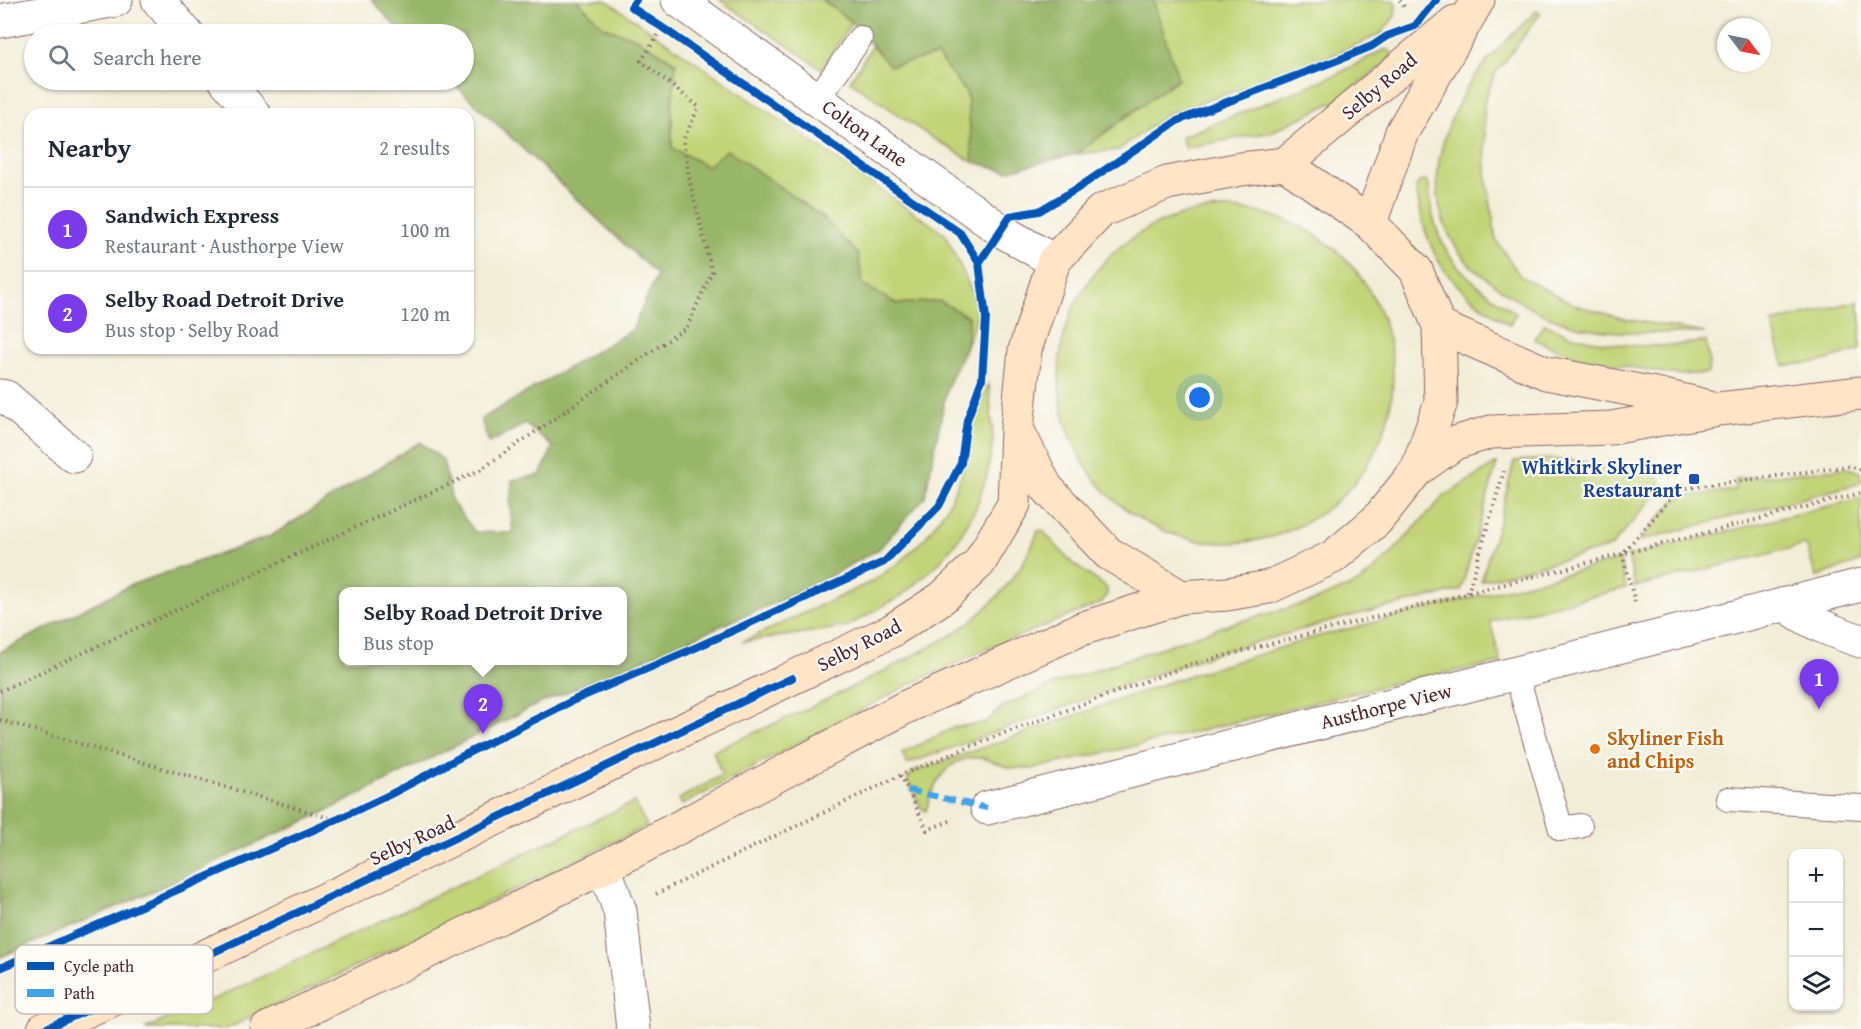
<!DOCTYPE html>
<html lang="en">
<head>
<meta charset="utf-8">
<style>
	:root { --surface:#fff; --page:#f2f2f3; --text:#1f2937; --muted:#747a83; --line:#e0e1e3; --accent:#7c3aed }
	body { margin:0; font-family:"Gentium Book Plus",serif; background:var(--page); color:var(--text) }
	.controls { position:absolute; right:18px; bottom:18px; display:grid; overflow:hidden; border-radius:12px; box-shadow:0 2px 4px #0004 }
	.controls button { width:54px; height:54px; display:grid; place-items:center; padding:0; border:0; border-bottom:2px solid var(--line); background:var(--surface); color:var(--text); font:30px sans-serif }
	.compass { position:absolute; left:1717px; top:18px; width:54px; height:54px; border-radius:50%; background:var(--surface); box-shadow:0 2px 4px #0004; rotate:122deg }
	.you { position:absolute; left:1200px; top:398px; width:21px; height:21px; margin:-15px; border:4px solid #fff; border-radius:50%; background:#1a73e8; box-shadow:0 0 0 9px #1a73e833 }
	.badge { display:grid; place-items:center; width:39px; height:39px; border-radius:50%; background:var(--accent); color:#fff; font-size:20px; font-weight:700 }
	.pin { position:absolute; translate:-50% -50px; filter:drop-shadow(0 2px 3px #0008) }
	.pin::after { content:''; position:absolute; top:32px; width:21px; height:18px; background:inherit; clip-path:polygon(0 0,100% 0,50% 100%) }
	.popup { position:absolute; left:339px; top:587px; width:288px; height:78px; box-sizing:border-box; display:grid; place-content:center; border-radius:12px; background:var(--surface); filter:drop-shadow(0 2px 4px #0005); font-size:20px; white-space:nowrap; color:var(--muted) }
	.popup b { font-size:22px; color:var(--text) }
	.popup::after { content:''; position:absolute; left:50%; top:100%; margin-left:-12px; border:12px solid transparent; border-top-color:var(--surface) }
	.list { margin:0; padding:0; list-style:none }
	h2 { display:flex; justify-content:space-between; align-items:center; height:78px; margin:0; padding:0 24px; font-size:26px }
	h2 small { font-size:20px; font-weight:400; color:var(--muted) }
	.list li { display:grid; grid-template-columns:39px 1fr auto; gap:18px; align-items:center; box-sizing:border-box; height:84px; padding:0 24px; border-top:2px solid var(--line) }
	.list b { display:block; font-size:22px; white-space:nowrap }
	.list p { margin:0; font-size:20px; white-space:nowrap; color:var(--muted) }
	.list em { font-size:20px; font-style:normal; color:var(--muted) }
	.icon { flex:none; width:33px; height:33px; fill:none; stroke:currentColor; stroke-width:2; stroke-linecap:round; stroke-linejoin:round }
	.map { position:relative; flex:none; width:1861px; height:1029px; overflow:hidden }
	.search { position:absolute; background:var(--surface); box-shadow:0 2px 4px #0004; left:24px; top:24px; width:450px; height:66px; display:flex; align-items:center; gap:15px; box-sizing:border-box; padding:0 21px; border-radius:33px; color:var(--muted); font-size:22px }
	.panel { position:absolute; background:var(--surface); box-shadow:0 2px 4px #0004; left:24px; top:108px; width:450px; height:246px; border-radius:18px }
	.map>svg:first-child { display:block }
	.green { fill:#c1d477; stroke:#867a51; stroke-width:1.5 }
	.forest { fill:#98b668; stroke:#716a4a; stroke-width:1.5; fill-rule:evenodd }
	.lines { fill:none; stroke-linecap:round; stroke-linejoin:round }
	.service-casing { stroke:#856767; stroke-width:26 }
	.minor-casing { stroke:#856767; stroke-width:35 }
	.secondary-casing { stroke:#856767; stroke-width:35 }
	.path { stroke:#856767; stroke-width:4; stroke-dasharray:1.5 4.5; stroke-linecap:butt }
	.service { stroke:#fff; stroke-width:24 }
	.minor { stroke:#fff; stroke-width:33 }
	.secondary { stroke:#ffe4c6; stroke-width:33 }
	.quiet { stroke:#40a2eb; stroke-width:6; stroke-dasharray:12 6; stroke-linecap:butt }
	.cycleway-casing { stroke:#fdfcf7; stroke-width:11 }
	.cycleway { stroke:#0057b8; stroke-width:8 }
	.transit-dot { fill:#1a4fb4; stroke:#fdfcf7; stroke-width:2 }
	.food-dot { fill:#e8710a; stroke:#fdfcf7; stroke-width:2 }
	.labels { text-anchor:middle; stroke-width:4.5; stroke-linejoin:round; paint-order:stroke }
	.street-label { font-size:20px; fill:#4a1f2b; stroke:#fdfcf7 }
	.transit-label { font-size:20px; font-weight:bold; fill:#164399; stroke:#fdfcf7; text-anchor:end }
	.food-label { font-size:20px; font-weight:bold; fill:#c56008; stroke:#fdfcf7; text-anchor:start }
	.key { fill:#fdfcf7; stroke:#c7baba; stroke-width:1.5 }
	.key-label { font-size:16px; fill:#4a1f2b }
</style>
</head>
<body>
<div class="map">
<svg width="1861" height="1029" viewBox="0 0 1861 1029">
	<rect width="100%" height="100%" fill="#fdfcf7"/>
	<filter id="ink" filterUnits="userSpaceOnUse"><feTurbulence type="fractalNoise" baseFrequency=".0167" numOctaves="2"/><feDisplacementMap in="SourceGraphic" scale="12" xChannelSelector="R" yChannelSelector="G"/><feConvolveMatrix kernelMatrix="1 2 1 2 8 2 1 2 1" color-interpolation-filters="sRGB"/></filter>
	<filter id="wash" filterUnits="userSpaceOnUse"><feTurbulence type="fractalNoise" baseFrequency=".008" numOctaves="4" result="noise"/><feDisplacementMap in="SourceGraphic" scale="24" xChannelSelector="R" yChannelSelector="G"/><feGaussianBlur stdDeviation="1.35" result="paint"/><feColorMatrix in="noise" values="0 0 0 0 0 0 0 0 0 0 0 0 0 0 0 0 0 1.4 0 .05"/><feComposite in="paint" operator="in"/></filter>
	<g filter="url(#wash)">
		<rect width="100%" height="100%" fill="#f2edd7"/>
		<g class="green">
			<polygon points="577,0 606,0 945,234 980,309 966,346 969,317 939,301 897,304 863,285 858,254 821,216 728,151 707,166 672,148 672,105 676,63 636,38 604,27"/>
			<polygon points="720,0 822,0 852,22 822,69"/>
			<polygon points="1153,0 1394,0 1396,4 1395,16 1381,34 1313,64 1168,114 1118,150 1076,154 1178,79"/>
			<path d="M 1537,10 L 1541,13 L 1494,76 L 1484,102 L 1486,172 L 1496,240 L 1520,276 L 1575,305 L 1625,319 L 1705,333 C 1668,332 1629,335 1592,329 C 1555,323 1519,304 1490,281 C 1483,276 1475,270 1469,264 C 1422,211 1433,148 1465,91 C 1483,60 1513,35 1537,10 Z"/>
			<polygon points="872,46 890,66 937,55 967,94 973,162 931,137 850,81"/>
			<polygon points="1387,49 1391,52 1393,58 1336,101 1271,132 1185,148 1181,137 1338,74 1381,51"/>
			<path d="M 1426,181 L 1429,186 C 1432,253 1464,278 1516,313 L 1510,325 C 1448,286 1427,261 1416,187 L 1419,182 Z"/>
			<circle cx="1226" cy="376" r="167"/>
			<polygon points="1858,301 1861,317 1860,350 1824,361 1784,366 1772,323"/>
			<path d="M 1544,324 C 1553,327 1561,332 1570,335 C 1615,348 1660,349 1706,341 L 1709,359 L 1708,373 L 1678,375 L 1630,367 L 1575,357 L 1534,339 Z"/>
			<polygon points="989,383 993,441 987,475 976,508 959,538 937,565 901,596 846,627 742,642 871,582 900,562 925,538 946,509 961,477 972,422"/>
			<polygon points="1549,459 1577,461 1657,475 1660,479 1660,489 1611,547 1481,581 1500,519 1514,461"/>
			<polygon points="1497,463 1461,590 1358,614 1217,653 1133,682 907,764 902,753 955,727 985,723 1002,707 1055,684 1230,624 1311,602 1360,582 1389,556 1443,497"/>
			<polygon points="1847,468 1861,472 1861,483 1639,541 1677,498 1735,490 1736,479"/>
			<polygon points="1861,498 1861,561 1816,577 1807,547 1804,545 1635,587 1628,556"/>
			<path d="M 1042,530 L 1072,563 L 1106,587 C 1109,594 1105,598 1101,603 L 992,647 L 912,683 L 682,805 L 679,799 L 722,775 L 713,751 C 779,722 844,693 907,659 C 929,647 955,635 974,619 C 1002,595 1026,565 1038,531 Z"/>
			<path d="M 1620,560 L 1626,588 L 1490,621 L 1501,663 L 1411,679 L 1162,740 L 1031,769 C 1023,767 1015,769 1008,767 C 999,765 990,759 981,758 C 947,755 933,783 926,811 L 921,808 L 908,782 L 908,778 L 913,772 L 1187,676 L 1316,637 Z"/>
			<polygon points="634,802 647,826 226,1029 144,1029 219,997"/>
		</g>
		<g class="forest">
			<path d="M 372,0 L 577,0 L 604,27 L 636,38 L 676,63 L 672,105 L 672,148 L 707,166 L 727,150 L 821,216 L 858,254 L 863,285 L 897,304 L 939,301 L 969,317 L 966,346 L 947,388 L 925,497 L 879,549 L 805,590 L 534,706 L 333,808 L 133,900 L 0,957 L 0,652 L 131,585 L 271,536 L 420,442 L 443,460 L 452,502 L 475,532 L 513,533 L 510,504 L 512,480 L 540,475 L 553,447 L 525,424 L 489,443 L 481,419 L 632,330 L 657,275 L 450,80 L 464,80 L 464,34 L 402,34 ZM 344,592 L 622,592 L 622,660 L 344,660 Z"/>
			<polygon points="822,0 1153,0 1178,78 1076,154 1006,171 973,162 967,94 937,55 890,66 852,22"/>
		</g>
	</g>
	<g filter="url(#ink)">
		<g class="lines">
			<defs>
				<g id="service">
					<polyline points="817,99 860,38"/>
					<polyline points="1516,673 1561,829 1580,826"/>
					<polyline points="1728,799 1861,807"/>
				</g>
				<g id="minor">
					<polyline points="158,0 187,34"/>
					<polyline points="678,0 1002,231 1054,261"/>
					<polyline points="0,21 116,0"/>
					<polyline points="225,80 254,114"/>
					<polyline points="0,396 6,397 74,456"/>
					<path d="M 1785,604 C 1807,622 1834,632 1861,641"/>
					<polyline points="987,808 1861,585"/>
					<polyline points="604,867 620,911 633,1029"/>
				</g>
				<g id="secondary">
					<polyline points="1285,164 1455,22"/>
					<polyline points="1370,223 1402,132 1478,0"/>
					<polyline points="1439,326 1546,373 1660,395 1706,406"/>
					<polyline points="1417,470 1455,443 1491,432 1611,428 1718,409 1861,393"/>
					<polyline points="44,1029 130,992 891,631 942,598 979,563 1014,504 1017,429 1025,350 1054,261 1101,211 1167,183 1241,169 1285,164 1370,223 1416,270 1439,326 1441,402 1417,470 1377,520 1333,557 1269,587 1227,594 1181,597 1108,553 1046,487 1017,429"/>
					<polyline points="267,1029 604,867 906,707 1081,629 1181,597"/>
				</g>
			</defs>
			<use href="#service" class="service-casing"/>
			<use href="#minor" class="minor-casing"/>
			<use href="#secondary" class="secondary-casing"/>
			<g class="path">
				<polyline points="1400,0 1406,10"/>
				<polyline points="1468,593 1504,471"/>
				<polyline points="1635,602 1622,554 1679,489 1850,466 1861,470"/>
				<polyline points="0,691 480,470 687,327 712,272 690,182 683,140 699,107 641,61 658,35"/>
				<polyline points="0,720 336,820"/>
				<polyline points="901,775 927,830 950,821"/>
				<polyline points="656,894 901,775 994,737 1192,664 1861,493"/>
			</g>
			<use href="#service" class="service"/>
			<use href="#minor" class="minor"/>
			<use href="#secondary" class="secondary"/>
			<polyline class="quiet" points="908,790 987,808"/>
			<defs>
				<g id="cycleway">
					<polyline points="979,263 1010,216 1039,211 1078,188 1177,121 1343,58 1372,46 1387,36 1415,26 1436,0"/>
					<polyline points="0,968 336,820 391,794 468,753 574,700 686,652 884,562 939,506 961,463 967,420 982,379 986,318 979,263 960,233 663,28 631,7 636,0"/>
					<polyline points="44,1029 130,992 792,678"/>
				</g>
			</defs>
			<use href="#cycleway" class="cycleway-casing"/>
			<use href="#cycleway" class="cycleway"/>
		</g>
	</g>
	<rect class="transit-dot" x="1688" y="473" width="12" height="12" rx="3"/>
	<circle class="food-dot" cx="1595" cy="749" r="6"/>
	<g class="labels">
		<g class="street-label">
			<text transform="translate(1379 86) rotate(-40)" y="7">Selby Road</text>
			<text transform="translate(865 133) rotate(36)" y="7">Colton Lane</text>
			<text transform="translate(859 645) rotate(-27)" y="7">Selby Road</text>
			<text transform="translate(1386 706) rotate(-14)" y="7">Austhorpe View</text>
			<text transform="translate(412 840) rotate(-25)" y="7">Selby Road</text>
		</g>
		<g class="transit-label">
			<text x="1682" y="474">Whitkirk Skyliner<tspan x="1682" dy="23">Restaurant</tspan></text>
		</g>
		<g class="food-label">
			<text x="1607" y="745">Skyliner Fish<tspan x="1607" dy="23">and Chips</tspan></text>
		</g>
	</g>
	<rect x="15" y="945" width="198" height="69" rx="9" class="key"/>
	<rect x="27" y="962" width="27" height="8" fill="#0057b8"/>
	<rect x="27" y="989" width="27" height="8" fill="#40a2eb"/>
	<g class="key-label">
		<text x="64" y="972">Cycle path</text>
		<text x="64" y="999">Path</text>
	</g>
</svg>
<div class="controls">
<button>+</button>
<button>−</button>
<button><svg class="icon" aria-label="layers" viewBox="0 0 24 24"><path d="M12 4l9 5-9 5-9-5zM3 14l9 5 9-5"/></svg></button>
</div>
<svg class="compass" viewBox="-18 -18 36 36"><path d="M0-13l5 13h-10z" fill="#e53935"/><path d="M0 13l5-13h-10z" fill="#747a83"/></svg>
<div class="you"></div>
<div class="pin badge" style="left:1819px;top:709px">1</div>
<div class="pin badge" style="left:483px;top:734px">2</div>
<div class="popup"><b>Selby Road Detroit Drive</b>Bus stop</div>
<div class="search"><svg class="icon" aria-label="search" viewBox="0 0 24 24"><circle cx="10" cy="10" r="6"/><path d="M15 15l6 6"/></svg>Search here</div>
<section class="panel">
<h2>Nearby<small>2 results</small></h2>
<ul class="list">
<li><span class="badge">1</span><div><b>Sandwich Express</b><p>Restaurant · Austhorpe View</p></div><em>100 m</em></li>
<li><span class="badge">2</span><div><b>Selby Road Detroit Drive</b><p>Bus stop · Selby Road</p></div><em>120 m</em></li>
</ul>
</section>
</div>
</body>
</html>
